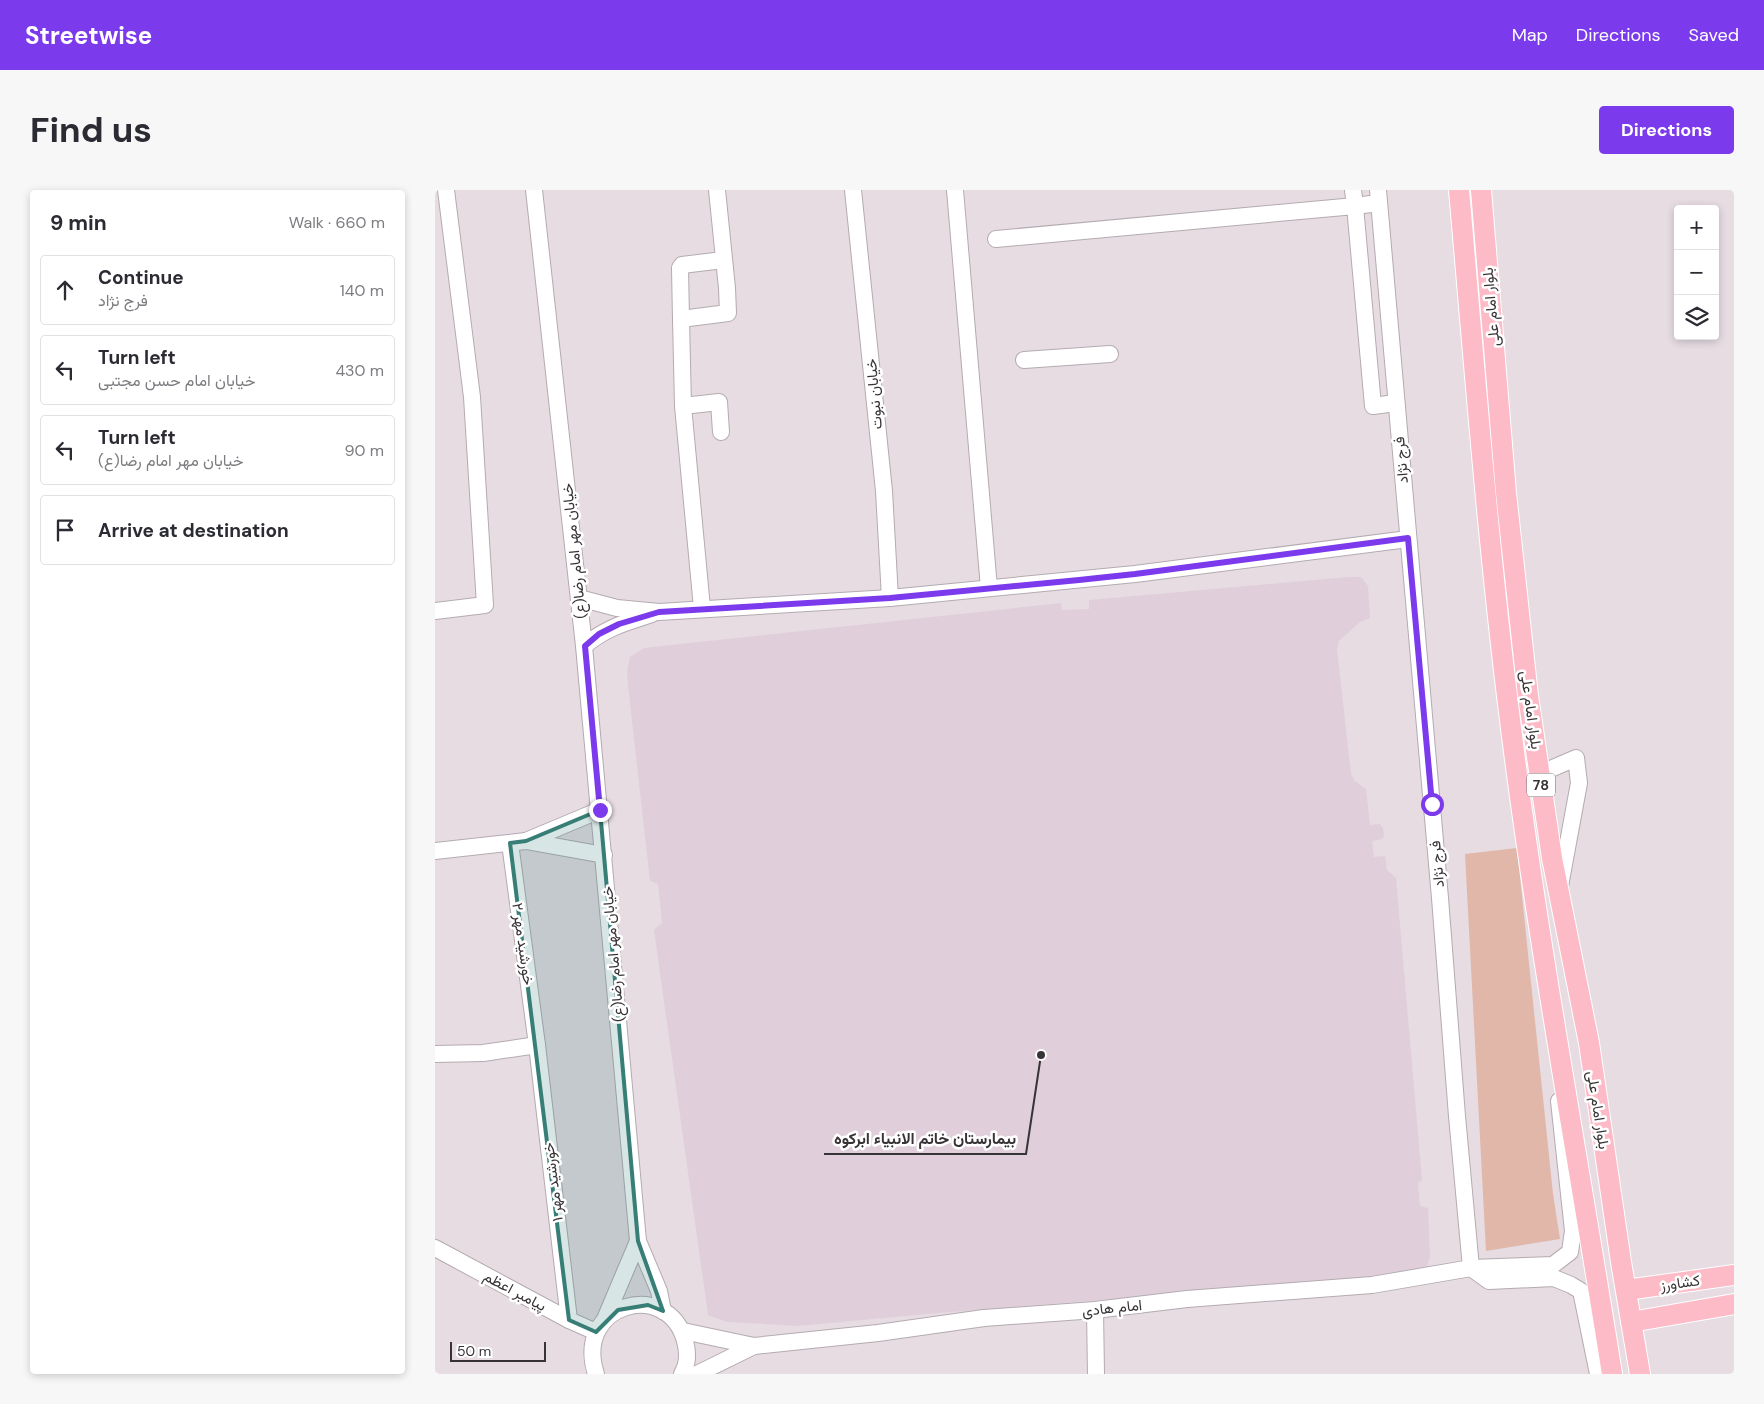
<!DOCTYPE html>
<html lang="en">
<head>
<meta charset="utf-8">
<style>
	:root { --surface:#fff; --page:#f7f7f7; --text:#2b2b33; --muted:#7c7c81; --line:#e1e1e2; --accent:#7c3aed }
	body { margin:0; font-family:"DM Sans",Vazirmatn,sans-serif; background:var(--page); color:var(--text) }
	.controls { position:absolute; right:15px; top:15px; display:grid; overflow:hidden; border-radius:5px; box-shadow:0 2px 8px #0003 }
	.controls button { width:45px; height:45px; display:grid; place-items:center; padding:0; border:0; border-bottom:1px solid var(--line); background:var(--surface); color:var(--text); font:25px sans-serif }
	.scale { position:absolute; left:15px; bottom:12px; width:96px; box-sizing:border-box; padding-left:5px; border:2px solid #383436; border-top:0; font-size:14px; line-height:18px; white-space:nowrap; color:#383436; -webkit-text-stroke:4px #fff; paint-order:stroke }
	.stop { position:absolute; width:15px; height:15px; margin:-11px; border:4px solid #7c3aed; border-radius:50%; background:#fff }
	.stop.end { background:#7c3aed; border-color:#fff; box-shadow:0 1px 5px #0008 }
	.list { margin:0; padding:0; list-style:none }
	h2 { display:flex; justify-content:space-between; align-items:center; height:65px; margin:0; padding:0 20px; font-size:21px }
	h2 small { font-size:16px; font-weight:400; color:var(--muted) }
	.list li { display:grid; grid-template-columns:32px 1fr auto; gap:15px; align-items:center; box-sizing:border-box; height:70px; margin:0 10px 10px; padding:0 10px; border:1px solid var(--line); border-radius:5px }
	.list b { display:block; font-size:19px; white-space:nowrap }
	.list p { margin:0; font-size:16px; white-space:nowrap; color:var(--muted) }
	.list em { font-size:16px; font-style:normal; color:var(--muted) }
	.icon { flex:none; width:28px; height:28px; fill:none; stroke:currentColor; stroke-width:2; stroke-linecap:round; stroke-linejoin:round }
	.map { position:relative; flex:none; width:1299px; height:1184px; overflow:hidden; border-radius:5px }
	header { display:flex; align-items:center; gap:30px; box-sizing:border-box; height:70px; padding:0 25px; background:var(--accent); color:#fff }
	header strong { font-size:24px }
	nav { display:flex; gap:28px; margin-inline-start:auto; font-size:18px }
	.intro { display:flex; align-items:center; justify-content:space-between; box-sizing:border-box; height:120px; padding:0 30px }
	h1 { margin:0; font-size:35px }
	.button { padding:12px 22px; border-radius:5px; background:var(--accent); color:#fff; font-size:18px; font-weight:700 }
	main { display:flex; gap:30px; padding:0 30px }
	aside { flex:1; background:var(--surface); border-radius:5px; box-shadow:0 2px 8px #0003 }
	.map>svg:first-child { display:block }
	.built { fill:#e0cfda }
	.green { fill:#e0b7a9 }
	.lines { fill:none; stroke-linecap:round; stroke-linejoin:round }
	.minor-casing { stroke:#b4abb1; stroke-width:18 }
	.major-casing { stroke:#fff; stroke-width:22 }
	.minor { stroke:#fff; stroke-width:16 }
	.major { stroke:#fdbbc7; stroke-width:20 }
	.route { stroke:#7c3aed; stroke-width:6 }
	.marked { fill:#377e77; fill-opacity:0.2; stroke:#377e77; stroke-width:4; stroke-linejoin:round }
	.labels { text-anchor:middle; stroke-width:5; stroke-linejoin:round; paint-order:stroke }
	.shield { fill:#fff; stroke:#747172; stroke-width:1 }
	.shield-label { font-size:14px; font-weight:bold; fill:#383436 }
	.street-label { font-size:15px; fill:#383436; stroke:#fff }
	.leader { fill:none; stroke:#383436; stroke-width:2 }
	.callout-dot { fill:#383436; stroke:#fff; stroke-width:2 }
	.callout-label { font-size:16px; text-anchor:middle; font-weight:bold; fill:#383436; stroke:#fff; stroke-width:5; stroke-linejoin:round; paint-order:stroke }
</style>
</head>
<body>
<header>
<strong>Streetwise</strong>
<nav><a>Map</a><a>Directions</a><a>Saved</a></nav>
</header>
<div class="intro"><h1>Find us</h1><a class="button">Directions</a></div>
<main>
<aside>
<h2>9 min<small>Walk · 660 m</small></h2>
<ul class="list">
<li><svg class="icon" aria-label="ahead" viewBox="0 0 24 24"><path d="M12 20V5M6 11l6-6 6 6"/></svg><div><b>Continue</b><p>فرج نژاد</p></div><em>140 m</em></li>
<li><svg class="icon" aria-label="left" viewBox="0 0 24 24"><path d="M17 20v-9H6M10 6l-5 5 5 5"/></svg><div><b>Turn left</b><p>خیابان امام حسن مجتبی</p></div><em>430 m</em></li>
<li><svg class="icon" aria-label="left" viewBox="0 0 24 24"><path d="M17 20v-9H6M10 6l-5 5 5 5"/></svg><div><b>Turn left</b><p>خیابان مهر امام رضا(ع)</p></div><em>90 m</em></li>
<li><svg class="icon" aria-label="arrive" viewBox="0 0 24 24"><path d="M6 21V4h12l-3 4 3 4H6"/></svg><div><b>Arrive at destination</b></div></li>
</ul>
</aside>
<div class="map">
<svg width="1299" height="1184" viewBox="0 0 1299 1184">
	<rect width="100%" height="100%" fill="#e6dce2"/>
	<polygon class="built" points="913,387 926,387 933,396 935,428 925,432 904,451 902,459 916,584 920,591 931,599 935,635 945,634 948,638 949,646 947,649 937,651 939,667 950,666 952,680 961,688 987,990 983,993 985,1016 993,1018 995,1067 991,1079 980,1085 504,1123 362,1136 292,1132 273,1125 219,740 227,733 223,694 215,691 193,495 192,481 195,467 209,458 626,413 627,420 654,419 654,410"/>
	<polygon class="green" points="1082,658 1118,1004 1125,1049 1051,1061 1030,664"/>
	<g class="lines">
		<defs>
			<g id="minor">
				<polyline points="99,0 149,456 203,1051 224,1101 228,1121"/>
				<polyline points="282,0 292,98 293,123 246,129 248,216 284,212 286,242"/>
				<polyline points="418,0 449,301 455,408"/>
				<polyline points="520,0 554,398"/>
				<polyline points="918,0 920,16 944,13"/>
				<polyline points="561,49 920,16 938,216 961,213"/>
				<polyline points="246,129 245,78 247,75 288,70"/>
				<polyline points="589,170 675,164"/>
				<polyline points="248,216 267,418"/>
				<polyline points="144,408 182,418 224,422 455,408 700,384 973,349"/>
				<polyline points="0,421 50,415 37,207 11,0"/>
				<path d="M 149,456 C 172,437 190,433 217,424"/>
				<polyline points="1104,584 1141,568 1144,593 1125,696"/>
				<polyline points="91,651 165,620"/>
				<polyline points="75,653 102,855 134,1130"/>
				<polyline points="0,661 91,651 169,665"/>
				<polyline points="0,864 48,863 102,855"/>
				<polyline points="1124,911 1138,1041 1135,1062 1118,1075 1036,1078 1054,1091 1119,1088 1136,1095 1146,1101 1163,1184"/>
				<polyline points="0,1058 134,1130 161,1142"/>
				<polyline points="660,1120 661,1184"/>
				<polyline points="170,1129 203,1051"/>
				<polyline points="248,1141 319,1156 443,1143 549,1128 660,1120 752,1109 937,1095 1036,1078 1022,926 1005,708 943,0"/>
				<path d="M 161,1184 C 138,1113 233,1088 250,1151 C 253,1162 253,1174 247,1184"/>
				<polyline points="262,1184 319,1156"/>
			</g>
			<g id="major">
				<path d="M 1024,0 C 1039,171 1052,343 1073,514 C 1100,738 1142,961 1177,1184"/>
				<polyline points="1046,0 1071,303 1093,506 1117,668 1154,853 1186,1072 1205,1184"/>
				<polyline points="1191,1100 1299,1085"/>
				<polyline points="1196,1132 1299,1114"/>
			</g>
		</defs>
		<use href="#minor" class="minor-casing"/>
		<use href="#major" class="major-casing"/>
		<use href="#minor" class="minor"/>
		<use href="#major" class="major"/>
	</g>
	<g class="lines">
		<polyline class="route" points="165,620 150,456 164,444 184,434 224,422 455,408 644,390 700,384 973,348 997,614"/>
	</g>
	<path class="marked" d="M 165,620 L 203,1051 L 228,1121 L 213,1115 L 183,1120 L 161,1142 L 134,1130 L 75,653 L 91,651 Z"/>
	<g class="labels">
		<rect class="shield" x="1092" y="583.5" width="28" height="23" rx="4"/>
		<g class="shield-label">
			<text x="1106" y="600">78</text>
		</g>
		<g class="street-label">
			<text transform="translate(1056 117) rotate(-95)" y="5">بلوار امام علی</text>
			<text transform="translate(439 204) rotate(-95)" y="5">خیابان نبوت</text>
			<text transform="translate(966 270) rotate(-95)" y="5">فرج نژاد</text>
			<text transform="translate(139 361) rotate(-96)" y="5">خیابان مهر امام رضا(ع)</text>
			<text transform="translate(1096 520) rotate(82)" y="5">بلوار امام علی</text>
			<text transform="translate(1002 674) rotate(-95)" y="5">فرج نژاد</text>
			<text transform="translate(88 754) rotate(82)" y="5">خورشید مهر ۲</text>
			<text transform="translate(178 764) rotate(-95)" y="5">خیابان مهر امام رضا(ع)</text>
			<text transform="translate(1163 920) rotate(81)" y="5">بلوار امام علی</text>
			<text transform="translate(118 992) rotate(-97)" y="5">خورشید مهر ۱</text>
			<text transform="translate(1245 1093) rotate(-8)" y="5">کشاورز</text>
			<text transform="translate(80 1101) rotate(28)" y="5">پیامبر اعظم</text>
			<text transform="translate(677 1118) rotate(-6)" y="5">امام هادی</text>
		</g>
	</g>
	<path class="leader" d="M606 865L591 964H389"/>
	<circle class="callout-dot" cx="606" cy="865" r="5"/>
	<g class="callout-label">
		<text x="490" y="954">بیمارستان خاتم الانبیاء ابرکوه</text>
	</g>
</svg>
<div class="controls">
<button>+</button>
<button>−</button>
<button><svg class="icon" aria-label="layers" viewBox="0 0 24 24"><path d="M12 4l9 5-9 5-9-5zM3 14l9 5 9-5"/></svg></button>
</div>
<div class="scale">50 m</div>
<div class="stop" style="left:997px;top:614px"></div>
<div class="stop end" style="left:165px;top:620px"></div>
</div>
</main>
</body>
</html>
